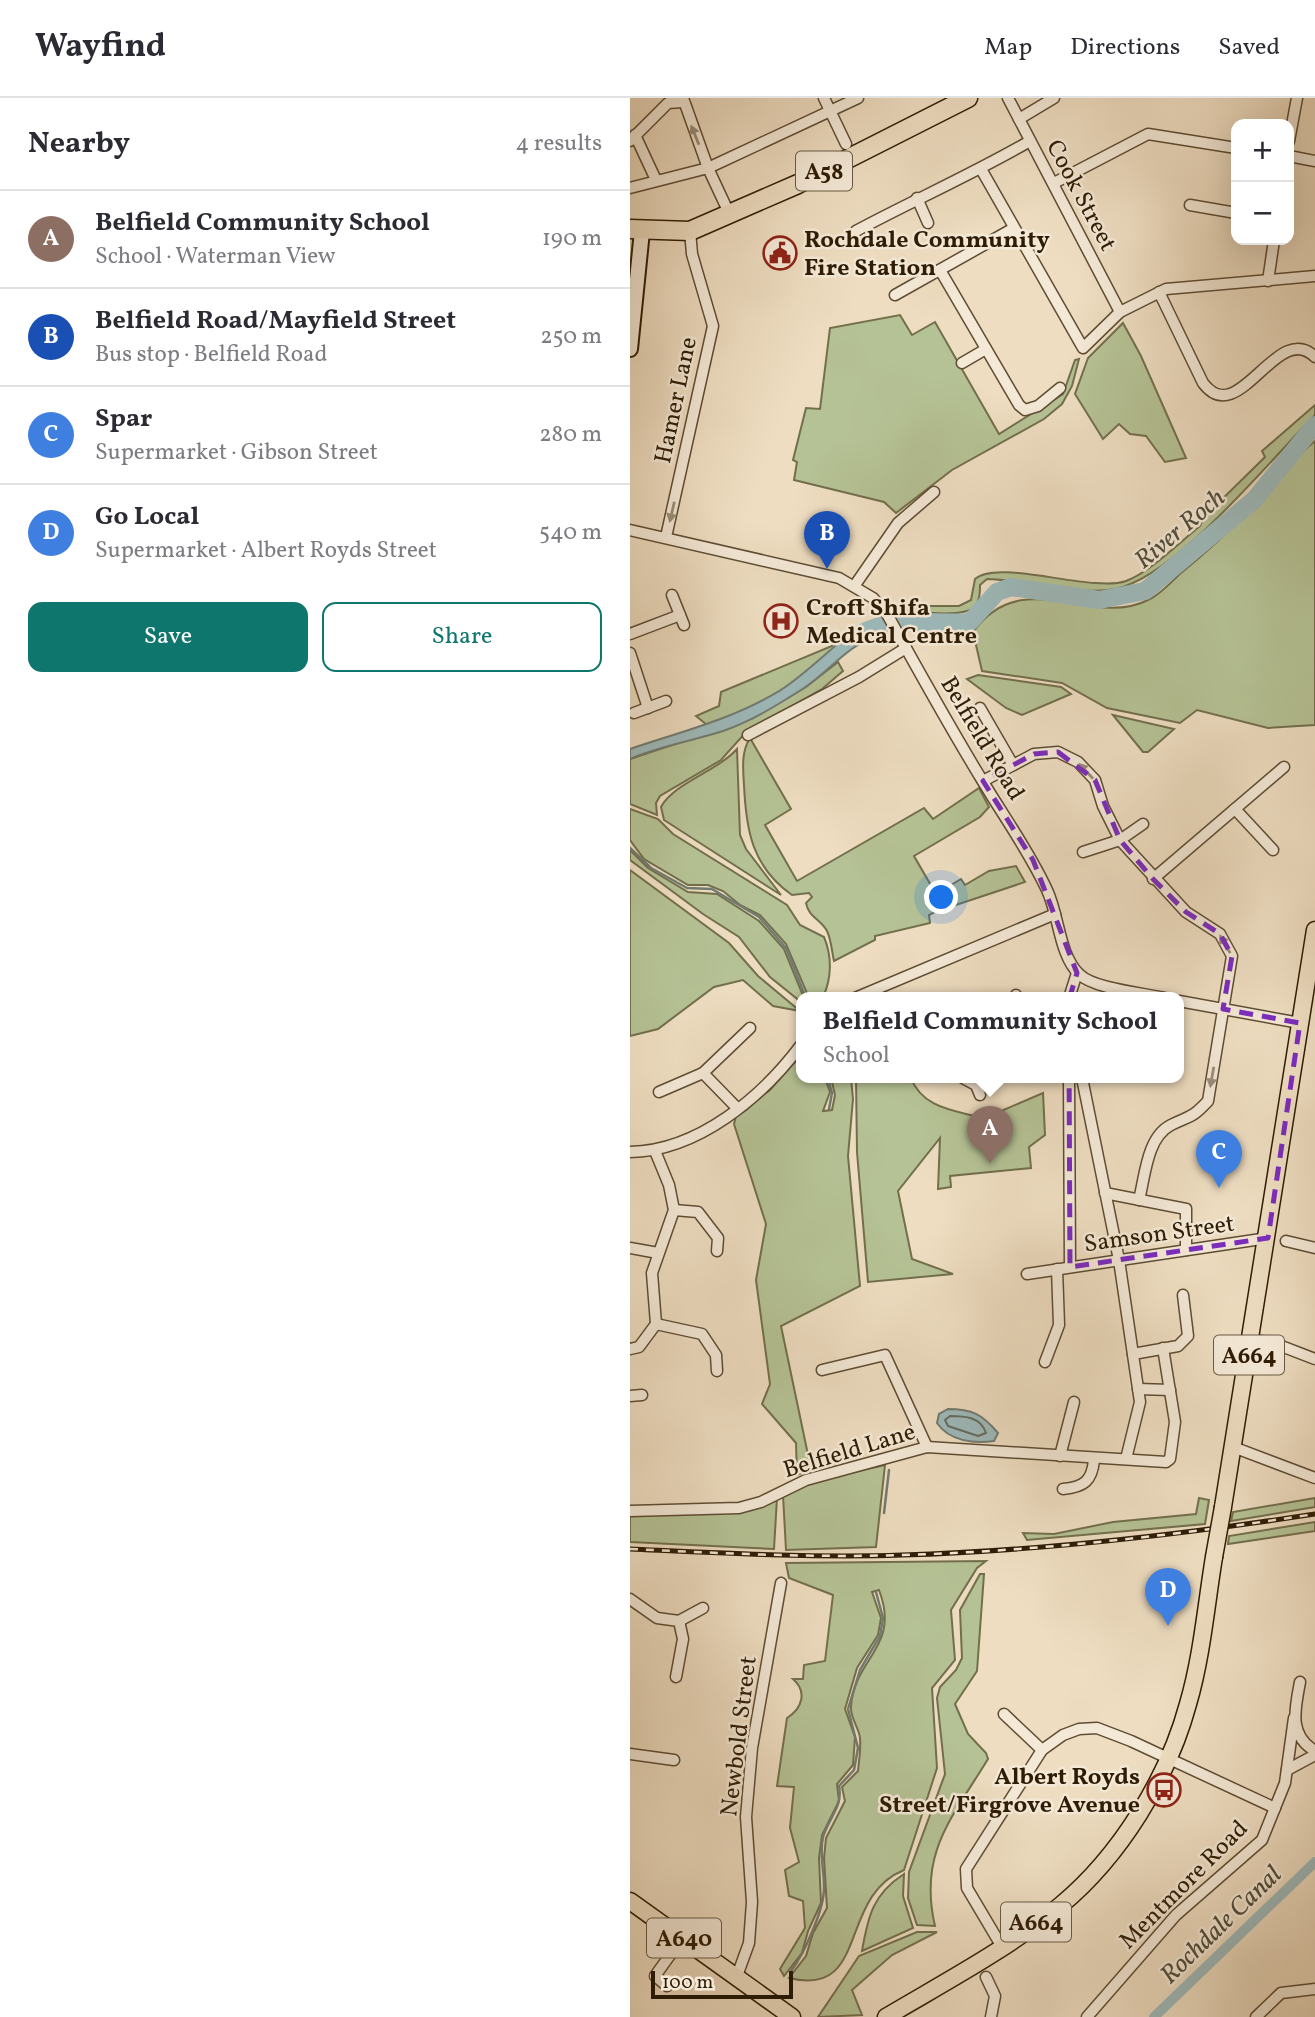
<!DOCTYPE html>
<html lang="en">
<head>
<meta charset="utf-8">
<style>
	:root { --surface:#fff; --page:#f2f2f3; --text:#2b2b33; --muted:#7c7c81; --line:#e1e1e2; --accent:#0f766e }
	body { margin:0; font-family:Vollkorn,serif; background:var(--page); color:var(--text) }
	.controls { position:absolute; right:21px; top:21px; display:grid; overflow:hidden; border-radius:14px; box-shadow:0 7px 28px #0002 }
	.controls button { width:63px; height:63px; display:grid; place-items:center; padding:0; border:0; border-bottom:2px solid var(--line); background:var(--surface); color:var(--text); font:35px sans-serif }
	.scale { position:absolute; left:21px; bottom:18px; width:142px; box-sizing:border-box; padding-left:7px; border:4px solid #2e1c04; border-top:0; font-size:19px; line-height:24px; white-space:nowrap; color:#2e1c04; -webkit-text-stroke:5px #f4e9d7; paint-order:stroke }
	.you { position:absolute; left:312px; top:800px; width:24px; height:24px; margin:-18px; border:5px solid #fff; border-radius:50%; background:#1a73e8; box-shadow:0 0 0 10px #1a73e833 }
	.badge { display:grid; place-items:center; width:46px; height:46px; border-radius:50%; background:var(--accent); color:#fff; font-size:23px; font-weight:700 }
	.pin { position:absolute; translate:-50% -58px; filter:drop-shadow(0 2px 4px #0008) }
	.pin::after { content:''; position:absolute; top:37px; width:24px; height:21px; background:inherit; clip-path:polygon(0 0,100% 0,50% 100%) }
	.popup { position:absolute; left:166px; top:894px; width:388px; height:91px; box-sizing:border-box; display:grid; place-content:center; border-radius:14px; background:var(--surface); filter:drop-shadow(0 2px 5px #0005); font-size:23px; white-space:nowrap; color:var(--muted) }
	.popup b { font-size:26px; color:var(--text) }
	.popup::after { content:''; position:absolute; left:50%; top:100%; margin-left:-14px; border:14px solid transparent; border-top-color:var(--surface) }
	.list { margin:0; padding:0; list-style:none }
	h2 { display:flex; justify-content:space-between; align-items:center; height:91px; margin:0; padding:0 28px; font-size:30px }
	h2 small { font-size:23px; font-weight:400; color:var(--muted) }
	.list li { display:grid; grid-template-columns:46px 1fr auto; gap:21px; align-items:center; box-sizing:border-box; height:98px; padding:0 28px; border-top:2px solid var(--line) }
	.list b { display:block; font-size:26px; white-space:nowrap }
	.list p { margin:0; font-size:23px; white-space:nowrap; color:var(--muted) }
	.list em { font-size:23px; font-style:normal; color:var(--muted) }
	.actions { display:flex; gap:14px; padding:21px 28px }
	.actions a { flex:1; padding:16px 0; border:2px solid var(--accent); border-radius:14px; text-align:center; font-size:24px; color:var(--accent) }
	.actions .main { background:var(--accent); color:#fff }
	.map { position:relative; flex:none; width:685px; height:1919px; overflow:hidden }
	header { display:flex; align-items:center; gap:42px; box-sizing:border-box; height:98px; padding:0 35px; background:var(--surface); border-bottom:2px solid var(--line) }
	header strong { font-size:33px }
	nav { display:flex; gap:38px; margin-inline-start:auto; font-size:24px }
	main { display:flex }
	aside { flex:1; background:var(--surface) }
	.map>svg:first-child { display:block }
	.green { fill:#b5c295; stroke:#726f4c; stroke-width:2 }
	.water { fill:#9dbabc; stroke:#717b72; stroke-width:2 }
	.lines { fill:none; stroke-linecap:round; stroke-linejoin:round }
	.shore { stroke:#666b60; stroke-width:2 }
	.stream { stroke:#717b72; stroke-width:2.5 }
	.canal { stroke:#9dbabc; stroke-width:10 }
	.river { stroke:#9dbabc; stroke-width:18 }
	.street-casing { stroke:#5e4c33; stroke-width:13 }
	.secondary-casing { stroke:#2e1c04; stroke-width:18 }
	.primary-casing { stroke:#2e1c04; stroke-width:19 }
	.highway-casing { stroke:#2e1c04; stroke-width:21 }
	.street { stroke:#f4e9d7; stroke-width:10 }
	.secondary { stroke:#f4e9d7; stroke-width:14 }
	.primary { stroke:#eeddc1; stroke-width:16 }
	.highway { stroke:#eeddc1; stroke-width:18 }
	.rail-casing { stroke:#2e1c04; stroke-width:5 }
	.rail { stroke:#f4e9d7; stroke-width:2.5; stroke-dasharray:8; stroke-linecap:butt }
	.primary-bridge-casing { stroke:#2e1c04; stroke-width:19; stroke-linecap:butt }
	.primary-bridge { stroke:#eeddc1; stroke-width:16 }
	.oneway { fill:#9b8d78 }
	.marked { fill:none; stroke:#7b2cbf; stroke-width:5; stroke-dasharray:14 9; stroke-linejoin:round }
	.labels { text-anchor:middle; stroke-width:5; stroke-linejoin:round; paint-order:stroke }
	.shield { fill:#f4e9d7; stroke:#695a43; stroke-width:2 }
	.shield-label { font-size:23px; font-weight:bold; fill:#2e1c04 }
	.street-label { font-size:24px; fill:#2e1c04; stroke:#f4e9d7 }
	.poi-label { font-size:24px; font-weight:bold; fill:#2e1c04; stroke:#f4e9d7; text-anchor:start }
	.water-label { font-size:26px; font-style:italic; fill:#4f4b3b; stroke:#f4e9d7 }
</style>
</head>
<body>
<header>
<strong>Wayfind</strong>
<nav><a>Map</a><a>Directions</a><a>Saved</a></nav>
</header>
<main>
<aside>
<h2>Nearby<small>4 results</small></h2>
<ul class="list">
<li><span class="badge" style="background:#8d6e63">A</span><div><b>Belfield Community School</b><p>School · Waterman View</p></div><em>190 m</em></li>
<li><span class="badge" style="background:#1a4fb4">B</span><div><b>Belfield Road/Mayfield Street</b><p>Bus stop · Belfield Road</p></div><em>250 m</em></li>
<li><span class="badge" style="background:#3f7fe0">C</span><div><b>Spar</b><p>Supermarket · Gibson Street</p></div><em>280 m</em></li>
<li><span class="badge" style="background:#3f7fe0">D</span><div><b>Go Local</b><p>Supermarket · Albert Royds Street</p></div><em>540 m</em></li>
</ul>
<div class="actions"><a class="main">Save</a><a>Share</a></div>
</aside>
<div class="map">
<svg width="685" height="1919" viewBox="0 0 685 1919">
	<rect width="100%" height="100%" fill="#eeddc1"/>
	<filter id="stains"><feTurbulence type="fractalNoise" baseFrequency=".00286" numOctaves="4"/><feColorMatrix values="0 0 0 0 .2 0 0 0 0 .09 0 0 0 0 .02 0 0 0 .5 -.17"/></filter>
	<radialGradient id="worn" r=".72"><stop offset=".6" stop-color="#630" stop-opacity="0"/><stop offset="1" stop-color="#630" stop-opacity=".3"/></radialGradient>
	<g class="green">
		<polygon points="270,217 282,237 305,224 369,336 433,296 445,262 449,261 442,288 432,306 414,321 322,372 266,415 254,404 164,382 167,364 163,362 176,310 190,311 200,230"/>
		<polygon points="493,225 511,258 556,360 535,364 516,338 500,336 489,326 473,341 445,296 458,260"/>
		<path d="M 685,307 L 685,317 C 639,363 546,479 485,491 C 448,498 397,482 357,481 L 350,487 C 350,494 350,503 344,509 C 333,521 282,513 265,512 L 268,508 L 329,508 L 341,502 L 345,481 C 368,460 462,495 496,483 C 520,474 550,444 570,428 L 574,419 L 635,359 L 632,353 Z"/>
		<path d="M 685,343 L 685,627 L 638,630 L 567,612 L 550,625 L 477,610 L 432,585 L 352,573 L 343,534 C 393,465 461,531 518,502 C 530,497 541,484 551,475 C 583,449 613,420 641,390 C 656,373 667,357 685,343 Z"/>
		<path d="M 209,545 C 194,573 109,618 77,627 L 66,618 L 89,608 L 91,594 Z"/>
		<polygon points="208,564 213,573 192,591 116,634 91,662 30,698 26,705 27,717 0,706 0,661 123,620 176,589"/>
		<polygon points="348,577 431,589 441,596 392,617 376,610 337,581"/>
		<polygon points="483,617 544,631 518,654 513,654"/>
		<path d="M 120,640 L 161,711 L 135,727 L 167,783 L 294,710 L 303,721 L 349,690 L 359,709 L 350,719 L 284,758 L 306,796 L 331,781 L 335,787 L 359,773 L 386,768 L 395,784 L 317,810 L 316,805 L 307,809 L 307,813 L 299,817 L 300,825 L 245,838 L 245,842 L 204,863 C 202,854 201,841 197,833 C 191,821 179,820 176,805 L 182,799 L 179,795 L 162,797 C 122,769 116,732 114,687 C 113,671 111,654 120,640 Z"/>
		<path d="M 107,651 L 110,737 L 116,751 L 151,797 L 34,722 L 31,709 C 44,685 86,674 107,651 Z"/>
		<path d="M 0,711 L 28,721 L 43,736 L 157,807 L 170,827 L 194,839 C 202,858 202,880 193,899 L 179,900 L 156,846 L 130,817 L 110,807 L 93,793 L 78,787 L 58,787 L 14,761 L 0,742 Z"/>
		<polygon points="0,752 18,770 58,794 87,796 129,823 154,851 174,900 171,904 140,879 109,839 73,816 0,762"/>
		<polygon points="0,772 99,845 128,878 170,913 143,908 113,882 84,889 28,931 0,938"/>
		<polygon points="171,957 171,980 195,980 200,994 193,1013 202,1012 205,997 201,980 221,980 223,1001 218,1058 230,1188 151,1228 181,1371 167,1377 166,1345 132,1306 140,1286 126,1182 136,1126 104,1026 107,1014 139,993"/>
		<path d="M 226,980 L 281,980 C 292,1009 322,1012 348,1019 L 348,1023 L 413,995 L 415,1037 L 399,1049 L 401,1070 L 320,1078 L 321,1089 L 308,1091 L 310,1040 L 268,1093 L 282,1161 L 323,1176 L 238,1184 L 227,1054 Z"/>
		<polygon points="255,1367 246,1449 156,1452 153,1397 178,1384"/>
		<polygon points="147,1400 144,1451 0,1444 0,1417 92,1414"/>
		<polygon points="569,1400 579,1402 575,1426 397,1442 393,1435 424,1436 483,1424 566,1416"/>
		<polygon points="685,1400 685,1409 601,1423 603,1414"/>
		<polygon points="685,1424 685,1433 598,1446 599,1438"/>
		<path d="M 356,1463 L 347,1470 L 321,1512 L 325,1562 L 302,1590 L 307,1670 L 274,1772 C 207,1799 240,1900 159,1880 L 176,1858 L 183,1835 L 197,1810 L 194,1760 L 196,1740 L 215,1703 L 212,1689 L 228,1673 C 229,1662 231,1651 230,1640 C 229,1630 220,1619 221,1609 C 224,1559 271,1550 249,1492 L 242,1494 L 251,1520 L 248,1537 L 227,1570 L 215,1611 L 225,1639 L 223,1667 L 207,1686 L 209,1703 L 192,1737 L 189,1760 L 191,1805 L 178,1833 L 172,1855 L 154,1878 L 150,1871 L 175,1830 L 173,1803 L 159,1798 L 155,1772 L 169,1764 L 160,1730 L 164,1689 L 147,1688 L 157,1620 C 173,1610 177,1593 163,1581 L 173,1581 L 174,1567 L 195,1563 L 203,1497 L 159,1480 L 156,1465 Z"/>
		<path d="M 350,1476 L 354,1476 L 347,1573 L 325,1606 L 338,1636 L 356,1655 L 358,1661 C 322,1720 288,1755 305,1828 L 287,1827 L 278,1800 L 279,1774 L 315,1676 L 307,1600 L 310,1589 L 326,1572 L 332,1560 L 330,1512 Z"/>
		<path d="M 274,1776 L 273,1798 L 283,1830 L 232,1853 C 238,1818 243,1796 274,1776 Z"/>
		<polygon points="287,1834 307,1834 262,1857 222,1892 232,1917 188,1919 229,1858"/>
	</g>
	<g class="water">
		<path d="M 249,520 L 259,538 C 221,539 205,570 174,590 C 149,606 122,623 93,633 C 62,643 30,648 0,661 L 0,651 C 50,634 100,622 146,595 C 183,573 213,533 249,520 Z"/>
		<path d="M 318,1311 C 342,1311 352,1316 368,1335 L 364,1343 C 344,1346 319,1343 307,1325 L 309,1316 Z"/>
	</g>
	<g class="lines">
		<path class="shore" d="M 320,1318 C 335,1318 351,1319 356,1335 L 348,1338 L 318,1328 L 315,1322 Z"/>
		<g class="stream">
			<polyline points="0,750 21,770 57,790 82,791 129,819 156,850 176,900"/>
			<polyline points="198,980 202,995 199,1011"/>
			<polyline points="254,1415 259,1372"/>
			<path d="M 161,1873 C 174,1856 195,1810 194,1788 C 194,1770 189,1756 193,1739 C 199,1719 213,1709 209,1688 L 224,1672 L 228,1650 L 218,1611 L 230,1572 L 250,1538 L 253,1520 L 246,1494"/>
		</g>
		<polyline class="canal" points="524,1919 685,1764"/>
		<path class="river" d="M 230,536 C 264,517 303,527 340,524 L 367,494 L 381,489 L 469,502 L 515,493 L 625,401 L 685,327"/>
		<defs>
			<g id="street">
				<polyline points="53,0 78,70 99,115"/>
				<polyline points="194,0 216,46"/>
				<polyline points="378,0 490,214"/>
				<polyline points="389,21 424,0"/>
				<polyline points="5,37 26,82"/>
				<polyline points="0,43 38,5 52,4"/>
				<polyline points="659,43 667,0"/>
				<polyline points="659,58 685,63"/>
				<polyline points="351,71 453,250 490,214 536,191 685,178"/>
				<polyline points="424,85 518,36 606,50"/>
				<polyline points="0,90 78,70 228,0"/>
				<polyline points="287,100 298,125"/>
				<polyline points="560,107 606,115"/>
				<path d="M 226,133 C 284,102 343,76 400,43"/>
				<polyline points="310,172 389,307 395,312 408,308 430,290"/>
				<polyline points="638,183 644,142"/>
				<path d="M 529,194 L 573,285 C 609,333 647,221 685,259"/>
				<polyline points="265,197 384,130"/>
				<polyline points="332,265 356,251"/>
				<path d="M 0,432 L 209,480 L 243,500 L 257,516 C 288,572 319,628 352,682 C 374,719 399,753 417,792 C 429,817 429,857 449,876 C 464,891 513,895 535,900"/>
				<polyline points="36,439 83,228 62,156 60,133"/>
				<polyline points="225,487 268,425 304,394"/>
				<polyline points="42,497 54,527"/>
				<polyline points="0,536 50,517"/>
				<polyline points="0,555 18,610"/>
				<polyline points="350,610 383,667"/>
				<polyline points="4,615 36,603"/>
				<polyline points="118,637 229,579 276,550"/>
				<path d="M 353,683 L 404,656 L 428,654 L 448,664 L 465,682 L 473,708 L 490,742 L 556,814 L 590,836 L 602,858 L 578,1003 C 561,1021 561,1017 541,1027 C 517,1039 515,1078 509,1102"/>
				<polyline points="605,711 643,752"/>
				<polyline points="453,754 490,742 513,726"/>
				<polyline points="523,781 654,669"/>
				<polyline points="386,897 387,900"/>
				<polyline points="225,900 425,816"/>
				<polyline points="439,900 447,875"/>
				<polyline points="549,903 670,925"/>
				<polyline points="73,975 107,1010"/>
				<polyline points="333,980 346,987 350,997"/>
				<polyline points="439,980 440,1169"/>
				<polyline points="452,980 489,1162 510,1304 496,1361"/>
				<polyline points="29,994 73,975 120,930"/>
				<path d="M 0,1054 C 68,1053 132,999 171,947"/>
				<polyline points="475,1095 556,1111 556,1152"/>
				<polyline points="44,1112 68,1114 88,1140 87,1153"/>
				<polyline points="656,1143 685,1150"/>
				<polyline points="0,1150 28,1155"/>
				<polyline points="397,1176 638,1140"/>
				<polyline points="26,1226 72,1236 86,1257 87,1273"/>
				<polyline points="621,1241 646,1246 685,1261"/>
				<polyline points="0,1251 9,1249 26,1226 22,1175 44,1112 39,1087 25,1053"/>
				<polyline points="503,1256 548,1248 558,1238 553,1197"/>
				<polyline points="415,1264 429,1227 427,1171"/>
				<polyline points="192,1272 255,1257 297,1349"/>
				<polyline points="508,1291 540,1292"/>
				<polyline points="0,1298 12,1297"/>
				<polyline points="603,1349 685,1380"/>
				<polyline points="430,1358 444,1304"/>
				<path d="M 433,1391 C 454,1389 462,1383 464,1362"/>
				<polyline points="0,1413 109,1410 131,1404 176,1382 297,1349 536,1364 540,1361 545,1324 533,1250"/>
				<polyline points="0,1501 27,1520 49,1523 53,1541 46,1579"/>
				<polyline points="49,1523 73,1510"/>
				<path d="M 670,1584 C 665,1611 658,1637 685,1653"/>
				<polyline points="374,1616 412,1652"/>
				<polyline points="0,1656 44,1662"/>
				<polyline points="657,1672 685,1657"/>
				<polyline points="372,1849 337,1790 336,1771 412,1652 433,1637 449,1631 467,1630 501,1643 645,1710"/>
				<polyline points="107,1878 119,1845 122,1804 116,1719 122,1650 151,1485"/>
				<polyline points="356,1879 365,1898 361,1919"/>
				<polyline points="37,1888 25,1878 53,1839"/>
				<polyline points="457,1919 546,1817 632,1742 655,1685 664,1620"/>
				<polyline points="626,1919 651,1895 685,1891"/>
			</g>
			<polyline id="secondary" points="0,251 12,133"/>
			<g id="primary">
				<polyline points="593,1409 685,832"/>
				<polyline points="0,1803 162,1919"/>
				<path d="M 256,1919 C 315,1884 378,1851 431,1807 C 490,1758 538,1680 558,1606 C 572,1558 576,1508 584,1459"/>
			</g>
			<polyline id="highway" points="0,131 60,133 168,86 338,0"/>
		</defs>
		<use href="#street" class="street-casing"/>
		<use href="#secondary" class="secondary-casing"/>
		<use href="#primary" class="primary-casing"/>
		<use href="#highway" class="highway-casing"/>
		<use href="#street" class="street"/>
		<use href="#secondary" class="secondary"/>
		<use href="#primary" class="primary"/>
		<use href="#highway" class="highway"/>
		<defs>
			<path id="rail" d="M 0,1451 C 90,1455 181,1460 272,1457 C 411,1453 548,1437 685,1416"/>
		</defs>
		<use href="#rail" class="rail-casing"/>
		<use href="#rail" class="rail"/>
		<defs>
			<polyline id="primary-bridge" points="584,1459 593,1409"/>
		</defs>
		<use href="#primary-bridge" class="primary-bridge-casing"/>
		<use href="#primary-bridge" class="primary-bridge"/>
	</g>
	<defs><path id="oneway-solid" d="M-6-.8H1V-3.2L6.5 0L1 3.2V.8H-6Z" transform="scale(1.75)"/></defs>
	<g class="oneway">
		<use href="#oneway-solid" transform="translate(65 37) rotate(-112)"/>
		<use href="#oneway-solid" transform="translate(42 414) rotate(103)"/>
		<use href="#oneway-solid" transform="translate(456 673) rotate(-133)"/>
		<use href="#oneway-solid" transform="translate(595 846) rotate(-120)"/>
		<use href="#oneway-solid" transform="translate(582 979) rotate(100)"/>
	</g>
	<path class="marked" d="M 428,654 L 465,682 L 490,742 L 523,781 L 556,814 L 590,836 L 602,858 L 593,911 L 670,925 L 638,1140 L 440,1169 L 439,957 L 433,942 L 445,939 L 438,905 L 447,875 L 403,762 L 353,683 L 404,656 Z"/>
	<defs>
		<symbol id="civic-ring" viewBox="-11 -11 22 22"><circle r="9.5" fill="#f4e9d7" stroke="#8f2418" stroke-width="1.5"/><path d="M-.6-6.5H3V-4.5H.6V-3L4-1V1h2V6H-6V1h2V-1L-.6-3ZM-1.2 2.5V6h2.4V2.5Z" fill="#8f2418"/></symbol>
		<symbol id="hospital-ring" viewBox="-11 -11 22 22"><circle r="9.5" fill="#f4e9d7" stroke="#8f2418" stroke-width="1.5"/><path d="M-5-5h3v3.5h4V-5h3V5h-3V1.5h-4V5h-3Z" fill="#8f2418"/></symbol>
		<symbol id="bus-ring" viewBox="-11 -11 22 22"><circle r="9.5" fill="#f4e9d7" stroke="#8f2418" stroke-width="1.5"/><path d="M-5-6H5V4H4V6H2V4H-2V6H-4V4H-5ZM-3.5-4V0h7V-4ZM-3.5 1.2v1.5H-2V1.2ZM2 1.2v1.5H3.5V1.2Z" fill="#8f2418"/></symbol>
	</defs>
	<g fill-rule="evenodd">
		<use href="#civic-ring" x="131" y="136" width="38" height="38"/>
		<use href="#hospital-ring" x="132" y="504" width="38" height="38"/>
		<use href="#bus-ring" x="515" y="1673" width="38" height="38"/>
	</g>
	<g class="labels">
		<g class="shield">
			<rect x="166" y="53.5" width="56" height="39" rx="5"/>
			<rect x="584" y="1237.5" width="70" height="39" rx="5"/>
			<rect x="371" y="1804.5" width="70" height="39" rx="5"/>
			<rect x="17" y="1820.5" width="74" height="39" rx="5"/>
		</g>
		<g class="shield-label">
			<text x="194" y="81">A58</text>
			<text x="619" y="1265">A664</text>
			<text x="406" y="1832">A664</text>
			<text x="54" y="1848">A640</text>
		</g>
		<g class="street-label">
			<text transform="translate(452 97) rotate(62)" y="8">Cook Street</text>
			<text transform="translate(45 302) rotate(-78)" y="8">Hamer Lane</text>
			<text transform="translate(353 640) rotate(59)" y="8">Belfield Road</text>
			<text transform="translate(529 1135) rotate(-8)" y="8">Samson Street</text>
			<text transform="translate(219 1352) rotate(-17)" y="8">Belfield Lane</text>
			<text transform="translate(108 1638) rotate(-83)" y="8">Newbold Street</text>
			<text transform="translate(553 1786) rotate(-45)" y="8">Mentmore Road</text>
		</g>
		<g class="poi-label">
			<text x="174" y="149">Rochdale Community<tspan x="174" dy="28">Fire Station</tspan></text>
			<text x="176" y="517">Croft Shifa<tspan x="176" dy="28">Medical Centre</tspan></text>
			<text x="510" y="1686" text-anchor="end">Albert Royds<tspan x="510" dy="28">Street/Firgrove Avenue</tspan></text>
		</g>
		<g class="water-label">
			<text transform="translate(549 430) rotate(-40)" y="9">River Roch</text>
			<text transform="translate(590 1826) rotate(-44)" y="9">Rochdale Canal</text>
		</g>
	</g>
	<rect width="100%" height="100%" filter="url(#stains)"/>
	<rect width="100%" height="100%" fill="url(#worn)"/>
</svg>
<div class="controls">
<button>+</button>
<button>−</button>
</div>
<div class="scale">100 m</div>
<div class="you"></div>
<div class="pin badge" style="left:360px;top:1066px;background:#8d6e63">A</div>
<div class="popup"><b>Belfield Community School</b>School</div>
<div class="pin badge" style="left:197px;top:471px;background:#1a4fb4">B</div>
<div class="pin badge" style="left:589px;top:1090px;background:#3f7fe0">C</div>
<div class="pin badge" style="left:538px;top:1528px;background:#3f7fe0">D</div>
</div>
</main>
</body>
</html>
